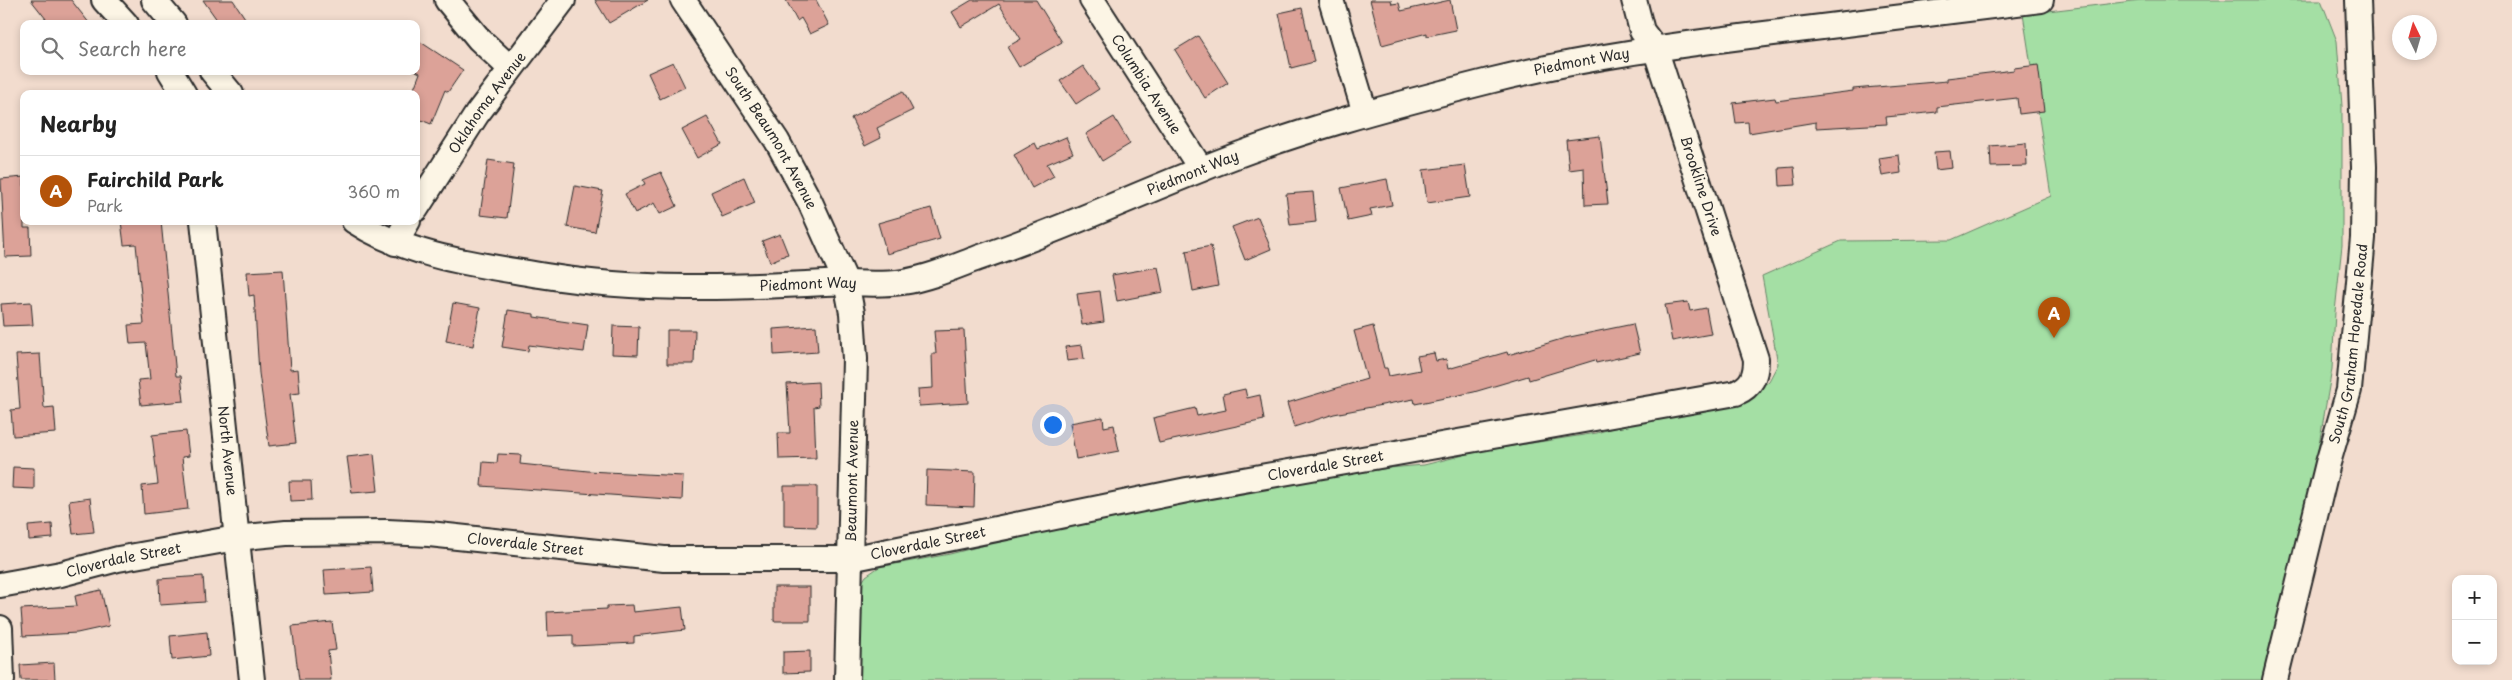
<!DOCTYPE html>
<html lang="en">
<head>
<meta charset="utf-8">
<style>
	:root { --surface:#fff; --page:#f2f2f2; --text:#222; --muted:#767676; --line:#e0e0e0; --accent:#b45309 }
	body { margin:0; font-family:"Playpen Sans",sans-serif; background:var(--page); color:var(--text) }
	.controls { position:absolute; right:15px; bottom:15px; display:grid; overflow:hidden; border-radius:10px; box-shadow:0 2px 8px #0003 }
	.controls button { width:45px; height:45px; display:grid; place-items:center; padding:0; border:0; border-bottom:1px solid var(--line); background:var(--surface); color:var(--text); font:25px sans-serif }
	.compass { position:absolute; left:2392px; top:15px; width:45px; height:45px; border-radius:50%; background:var(--surface); box-shadow:0 2px 8px #0003; rotate:355deg }
	.you { position:absolute; left:1052px; top:424px; width:18px; height:18px; margin:-12px; border:4px solid #fff; border-radius:50%; background:#1a73e8; box-shadow:0 0 0 8px #1a73e833 }
	.badge { display:grid; place-items:center; width:32px; height:32px; border-radius:50%; background:var(--accent); color:#fff; font-size:16px; font-weight:700 }
	.pin { position:absolute; translate:-50% -41px; filter:drop-shadow(0 1px 2px #0008) }
	.pin::after { content:''; position:absolute; top:26px; width:18px; height:15px; background:inherit; clip-path:polygon(0 0,100% 0,50% 100%) }
	.list { margin:0; padding:0; list-style:none }
	h2 { display:flex; justify-content:space-between; align-items:center; height:65px; margin:0; padding:0 20px; font-size:21px }
	h2 small { font-size:16px; font-weight:400; color:var(--muted) }
	.list li { display:grid; grid-template-columns:32px 1fr auto; gap:15px; align-items:center; box-sizing:border-box; height:70px; padding:0 20px; border-top:1px solid var(--line) }
	.list b { display:block; font-size:19px; white-space:nowrap }
	.list p { margin:0; font-size:16px; white-space:nowrap; color:var(--muted) }
	.list em { font-size:16px; font-style:normal; color:var(--muted) }
	.icon { flex:none; width:28px; height:28px; fill:none; stroke:currentColor; stroke-width:2; stroke-linecap:round; stroke-linejoin:round }
	.map { position:relative; flex:none; width:2512px; height:680px; overflow:hidden }
	.search { position:absolute; background:var(--surface); box-shadow:0 2px 8px #0003; left:20px; top:20px; width:400px; height:55px; display:flex; align-items:center; gap:12px; box-sizing:border-box; padding:0 18px; border-radius:10px; color:var(--muted); font-size:19px }
	.panel { position:absolute; background:var(--surface); box-shadow:0 2px 8px #0003; left:20px; top:90px; width:400px; height:135px; border-radius:10px }
	.map>svg:first-child { display:block }
	.green { fill:#a4dfa4; stroke:#688568 }
	.building { fill:#dca298; stroke:#2b2b2b }
	.lines { fill:none; stroke-linecap:round; stroke-linejoin:round }
	.minor-casing { stroke:#2b2b2b; stroke-width:28 }
	.minor { stroke:#fcf5e5; stroke-width:24 }
	.labels { text-anchor:middle; stroke-width:5; stroke-linejoin:round; paint-order:stroke }
	.street-label { font-size:14px; fill:#2b2b2b; stroke:#fcf5e5 }
</style>
</head>
<body>
<div class="map">
<svg width="2512" height="680" viewBox="0 0 2512 680">
	<rect width="100%" height="100%" fill="#f2dcce"/>
	<filter id="ink" filterUnits="userSpaceOnUse"><feTurbulence type="fractalNoise" baseFrequency=".02" numOctaves="2"/><feDisplacementMap in="SourceGraphic" scale="10" xChannelSelector="R" yChannelSelector="G"/><feConvolveMatrix kernelMatrix="1 2 1 2 8 2 1 2 1" color-interpolation-filters="sRGB"/></filter>
	<g filter="url(#ink)">
		<polygon class="green" points="2141,0 2321,0 2337,41 2342,106 2342,245 2335,312 2332,369 2310,497 2267,680 854,680 857,590 866,576 879,567 950,554 1024,535 1176,503 1389,468 1424,465 1480,451 1597,433 1662,412 1750,397 1769,381 1778,364 1762,276 1841,241 1951,240 2051,196 2023,14"/>
		<g class="building">
			<polygon points="31,0 71,0 90,24 50,24"/>
			<polygon points="203,0 233,0 249,24 220,24"/>
			<polygon points="595,0 648,0 609,23"/>
			<polygon points="786,0 816,0 829,25 810,34 801,18 797,21"/>
			<polygon points="972,0 1036,0 1062,42 1019,67 1007,47 1021,39 999,4 961,27 952,12"/>
			<polygon points="1370,0 1391,0 1392,4 1399,3 1401,11 1450,0 1456,30 1427,36 1427,33 1382,45"/>
			<polygon points="1302,8 1314,62 1291,68 1279,13"/>
			<polygon points="1198,36 1228,83 1205,98 1175,50"/>
			<polygon points="416,39 463,70 448,92 445,90 431,124 416,118 416,94 412,94 420,73 416,71"/>
			<polygon points="673,62 685,87 660,99 648,73"/>
			<polygon points="2038,65 2044,111 2019,114 2017,98 1937,107 1937,112 1886,117 1887,124 1816,128 1816,122 1749,133 1748,122 1736,123 1733,103 1775,98 1776,101 1853,91 1853,89 1947,81 1947,78 2014,70 2014,68"/>
			<polygon points="1083,66 1099,89 1076,104 1060,81"/>
			<polygon points="903,91 913,110 877,128 881,138 865,146 851,118"/>
			<polygon points="707,117 722,144 697,158 682,130"/>
			<polygon points="1114,117 1130,144 1102,161 1086,134"/>
			<polygon points="1600,136 1608,204 1585,205 1584,168 1569,170 1566,140"/>
			<polygon points="1066,137 1073,153 1047,164 1054,176 1032,188 1014,155 1035,143 1038,149"/>
			<polygon points="2026,143 2027,166 1991,167 1990,146"/>
			<polygon points="1950,151 1952,168 1936,170 1934,152"/>
			<polygon points="1899,155 1901,173 1882,176 1879,158"/>
			<polygon points="488,160 514,164 507,218 480,215"/>
			<polygon points="1465,165 1470,197 1427,203 1423,170"/>
			<polygon points="1794,167 1796,185 1780,186 1779,168"/>
			<polygon points="661,172 677,206 660,214 654,203 635,213 625,194 645,184 643,180"/>
			<polygon points="24,177 24,228 30,228 31,256 5,257 1,179"/>
			<polygon points="744,177 755,203 722,217 711,192"/>
			<polygon points="1387,179 1392,205 1370,209 1372,216 1348,221 1341,188"/>
			<polygon points="575,186 603,191 595,232 567,227"/>
			<polygon points="1313,192 1316,222 1290,225 1286,194"/>
			<polygon points="931,208 940,239 887,254 878,223"/>
			<polygon points="1258,217 1271,249 1245,260 1232,227"/>
			<polygon points="121,221 161,221 176,376 181,376 184,401 141,405 138,380 150,379 146,343 130,344 128,325 144,324 136,244 124,245"/>
			<polygon points="780,234 788,254 770,262 762,241"/>
			<polygon points="1211,246 1218,286 1193,291 1186,251"/>
			<polygon points="1158,267 1163,292 1117,301 1112,275"/>
			<polygon points="283,270 290,370 298,369 300,393 290,394 296,443 269,446 259,373 254,295 249,296 247,272"/>
			<polygon points="1100,291 1104,322 1082,325 1077,294"/>
			<polygon points="31,302 33,325 3,326 1,304"/>
			<polygon points="1688,302 1690,311 1706,308 1711,334 1672,341 1665,305"/>
			<polygon points="453,303 480,308 473,346 446,341"/>
			<polygon points="508,310 534,314 534,317 588,325 584,352 529,345 528,351 502,347"/>
			<polygon points="1633,324 1640,353 1596,363 1595,360 1529,380 1528,376 1474,392 1415,404 1414,399 1334,414 1294,427 1287,403 1367,379 1354,331 1373,326 1384,368 1387,368 1389,376 1420,370 1417,356 1434,353 1436,361 1446,359 1448,369 1507,352 1508,355 1565,338"/>
			<polygon points="613,326 639,327 638,355 612,354"/>
			<polygon points="816,326 818,352 774,355 773,329"/>
			<polygon points="667,330 695,330 694,364 667,364"/>
			<polygon points="964,330 968,403 919,406 918,389 933,388 932,354 936,354 934,331"/>
			<polygon points="1082,345 1084,359 1067,361 1065,347"/>
			<polygon points="40,354 44,408 54,407 56,433 13,436 11,410 20,409 16,355"/>
			<polygon points="818,382 819,406 814,407 816,458 779,459 778,433 790,433 787,384"/>
			<polygon points="1245,389 1247,398 1260,395 1264,420 1159,443 1153,418 1195,408 1197,416 1226,410 1223,394"/>
			<polygon points="1103,417 1104,427 1114,425 1119,451 1076,459 1070,423"/>
			<polygon points="186,431 189,456 182,457 188,509 144,514 142,486 158,484 152,435"/>
			<polygon points="374,454 378,491 352,493 347,457"/>
			<polygon points="498,454 521,455 520,464 588,471 683,476 682,500 481,486 483,462 497,463"/>
			<polygon points="13,467 34,468 34,489 12,488"/>
			<polygon points="927,470 975,472 974,507 926,505"/>
			<polygon points="289,481 311,481 312,500 290,501"/>
			<polygon points="784,486 817,486 817,527 784,526"/>
			<polygon points="90,498 94,532 73,534 69,501"/>
			<polygon points="52,524 53,538 29,540 28,526"/>
			<polygon points="371,567 373,592 326,595 324,570"/>
			<polygon points="203,576 205,602 160,605 159,579"/>
			<rect x="774" y="587" width="36" height="34"/>
			<polygon points="101,590 109,626 77,633 23,636 21,609 77,606 75,596"/>
			<polygon points="632,605 633,612 682,607 685,630 634,636 634,643 573,646 573,635 548,636 547,612 607,609 607,606"/>
			<polygon points="332,622 336,650 328,651 331,680 299,680 292,626"/>
			<polygon points="207,632 209,656 172,660 170,636"/>
			<polygon points="810,651 810,672 783,673 783,652"/>
			<polygon points="54,663 55,680 21,680 20,665"/>
		</g>
		<g class="lines">
			<defs>
				<g id="minor">
					<polyline points="104,0 126,24"/>
					<polyline points="154,0 174,24"/>
					<polyline points="447,0 479,39 510,68"/>
					<path id="s1" d="M 683,0 L 777,141 L 810,202 L 846,282 L 852,313 L 855,359 L 847,680"/>
					<path id="s2" d="M 1092,0 L 1201,169"/>
					<polyline points="1331,0 1365,113"/>
					<polyline points="170,71 184,94"/>
					<polyline points="212,71 231,94"/>
					<path id="s3" d="M 416,209 L 477,114 L 563,0"/>
					<path id="s4" d="M 203,221 L 252,680"/>
					<path id="s5" d="M 354,221 C 411,258 481,265 546,276 C 640,291 731,288 825,283 C 851,282 877,286 903,282 C 929,278 954,267 978,258 C 1053,233 1124,200 1197,171 C 1291,132 1390,106 1489,81 C 1585,57 1683,44 1781,32 C 1868,21 1955,10 2041,0"/>
					<polyline points="395,243 408,221"/>
					<path id="s6" d="M 0,585 L 61,574 L 118,559 L 236,538 L 286,533 L 387,532 L 429,534 L 664,559 L 850,559 L 1187,490 L 1736,393 C 1752,386 1756,376 1756,359 L 1655,48 L 1642,31 L 1634,0"/>
					<polyline points="0,628 2,680"/>
					<path id="s7" d="M 2275,680 L 2328,463 L 2349,390 L 2363,238 L 2364,167 L 2358,0"/>
				</g>
			</defs>
			<use href="#minor" class="minor-casing"/>
			<use href="#minor" class="minor"/>
		</g>
	</g>
	<g class="labels">
		<g class="street-label">
			<text dy="5" stroke="none"><textPath href="#s5" startOffset="1274">Piedmont Way</textPath></text>
			<text dy="5" stroke="none"><textPath href="#s2" startOffset="100">Columbia Avenue</textPath></text>
			<text dy="5" stroke="none"><textPath href="#s3" startOffset="128">Oklahoma Avenue</textPath></text>
			<text dy="5" stroke="none"><textPath href="#s1" startOffset="164">South Beaumont Avenue</textPath></text>
			<text dy="5" stroke="none"><textPath href="#s5" startOffset="869">Piedmont Way</textPath></text>
			<text transform="translate(1701 186) rotate(72)" y="5">Brookline Drive</text>
			<text dy="5" stroke="none"><textPath href="#s5" startOffset="464">Piedmont Way</textPath></text>
			<text dy="5" stroke="none"><textPath href="#s7" startOffset="345">South Graham Hopedale Road</textPath></text>
			<text dy="5" stroke="none"><textPath href="#s4" startOffset="231">North Avenue</textPath></text>
			<text dy="5" stroke="none"><textPath href="#s6" startOffset="1341">Cloverdale Street</textPath></text>
			<text transform="translate(852 481) rotate(-89)" y="5">Beaumont Avenue</text>
			<text dy="5" stroke="none"><textPath href="#s6" startOffset="936">Cloverdale Street</textPath></text>
			<text dy="5" stroke="none"><textPath href="#s6" startOffset="531">Cloverdale Street</textPath></text>
			<text dy="5" stroke="none"><textPath href="#s6" startOffset="126">Cloverdale Street</textPath></text>
		</g>
	</g>
</svg>
<div class="controls">
<button>+</button>
<button>−</button>
</div>
<svg class="compass" viewBox="-18 -18 36 36"><path d="M0-13l5 13h-10z" fill="#e53935"/><path d="M0 13l5-13h-10z" fill="#767676"/></svg>
<div class="you"></div>
<div class="pin badge" style="left:2054px;top:338px">A</div>
<div class="search"><svg class="icon" aria-label="search" viewBox="0 0 24 24"><circle cx="10" cy="10" r="6"/><path d="M15 15l6 6"/></svg>Search here</div>
<section class="panel">
<h2>Nearby<small></small></h2>
<ul class="list">
<li><span class="badge">A</span><div><b>Fairchild Park</b><p>Park</p></div><em>360 m</em></li>
</ul>
</section>
</div>
</body>
</html>
